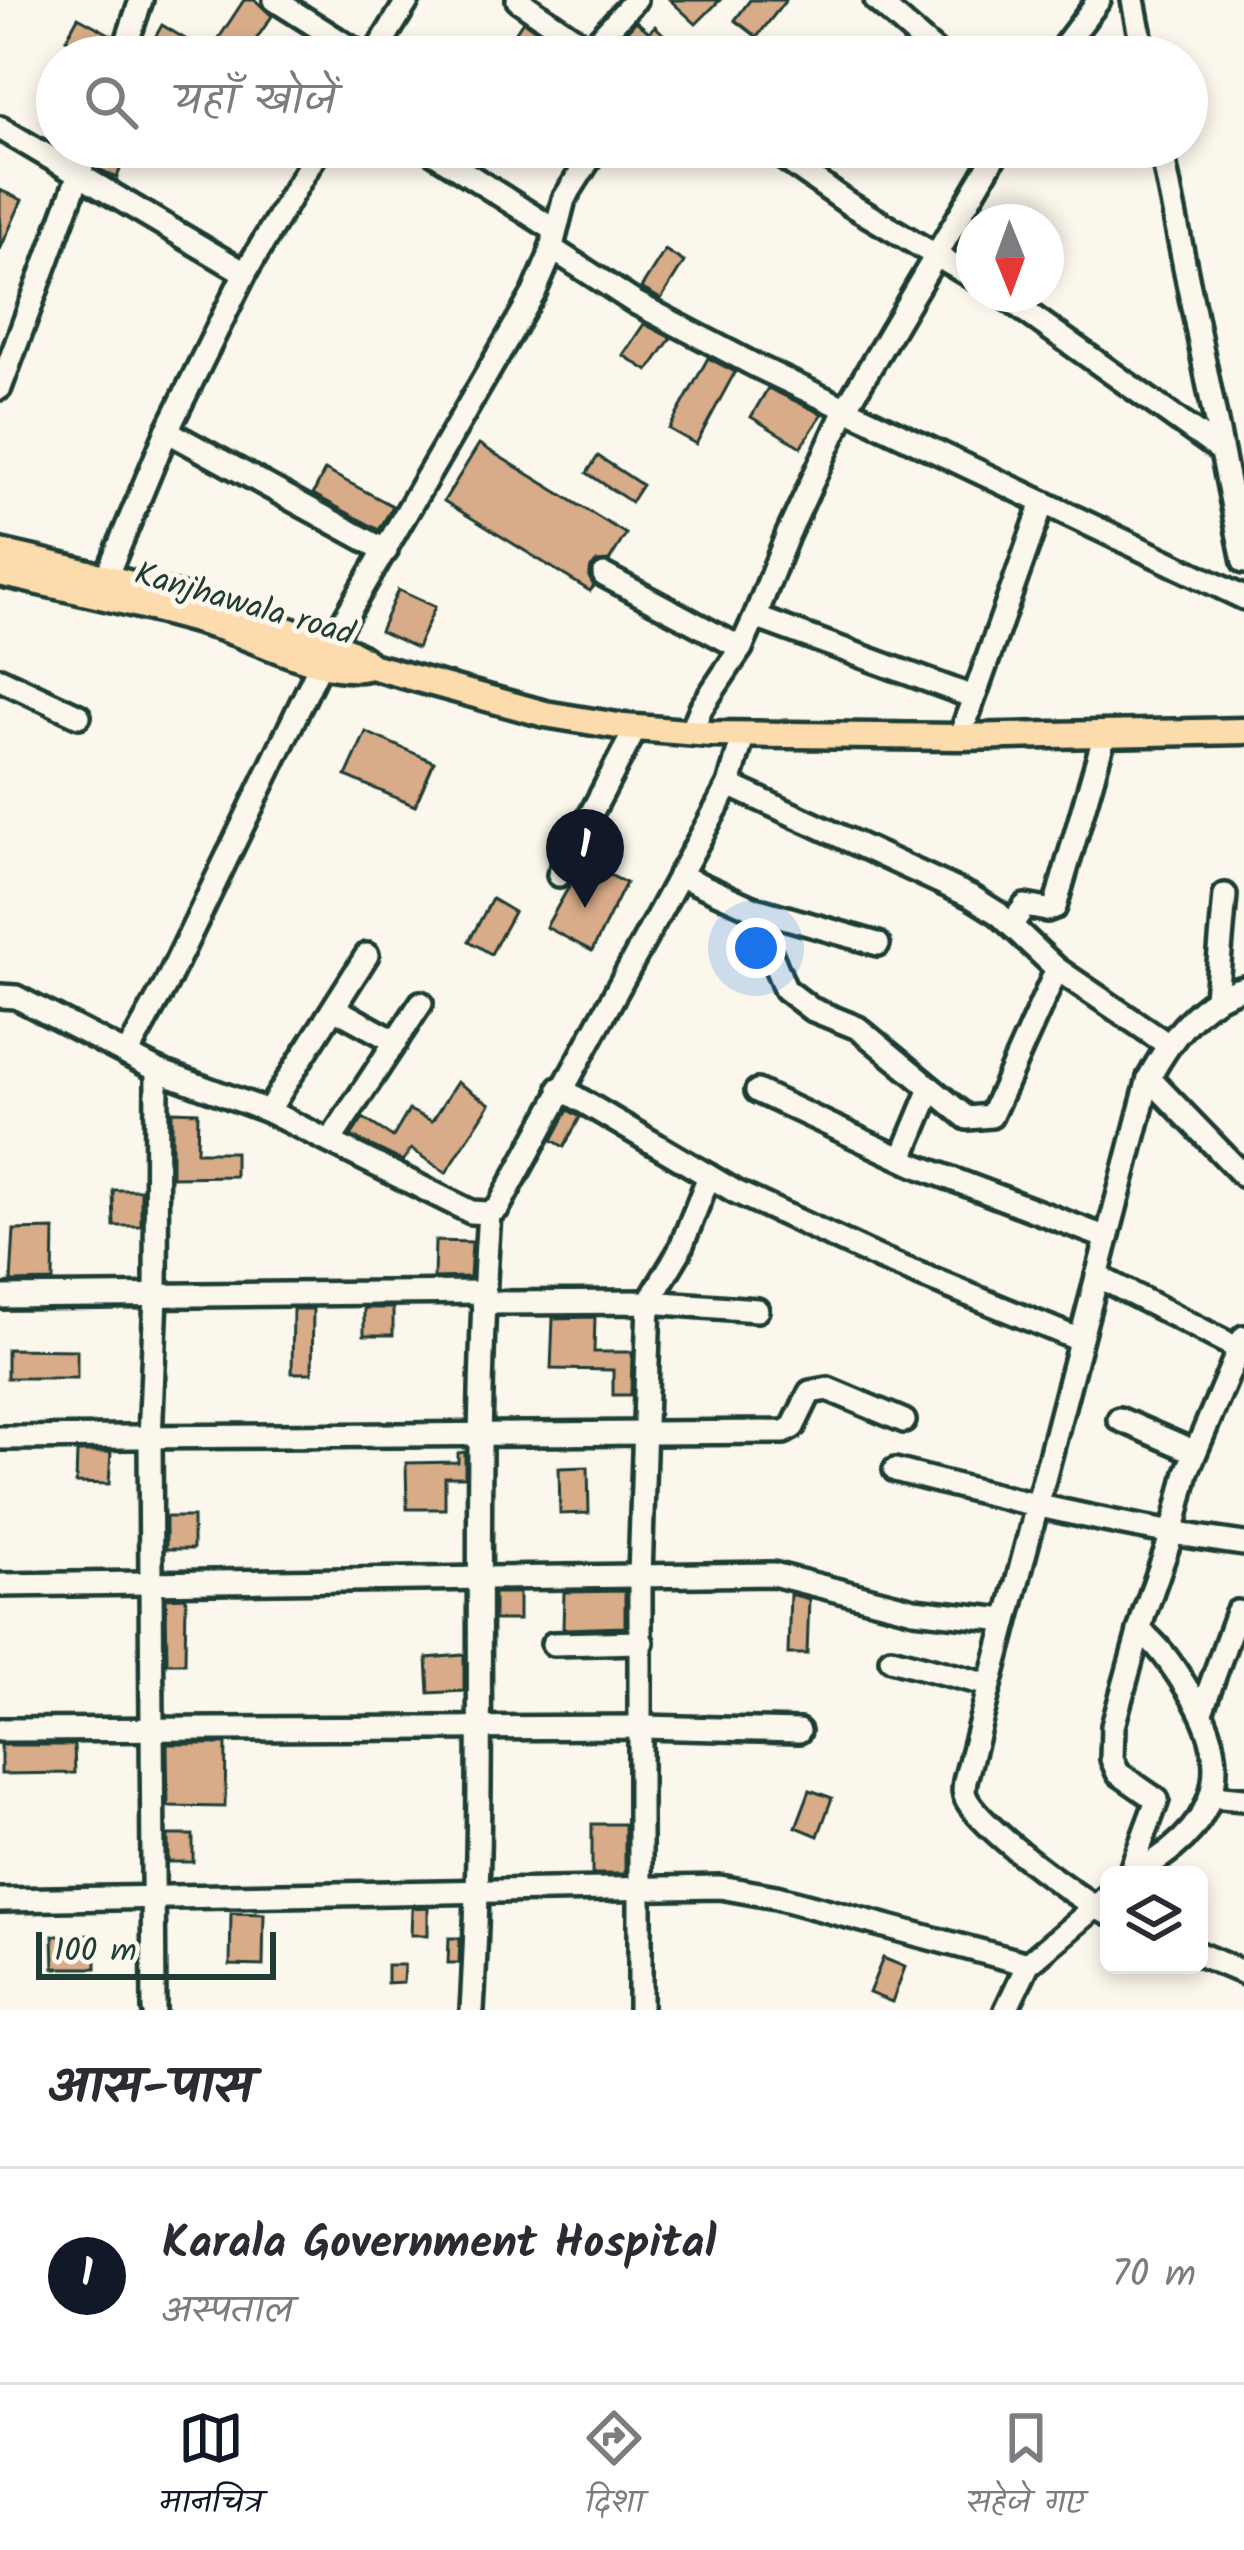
<!DOCTYPE html>
<html lang="hi">
<head>
<meta charset="utf-8">
<style>
	:root { --surface:#fff; --page:#f7f7f7; --text:#2b2b33; --muted:#7c7c81; --line:#e1e1e2; --accent:#111827 }
	body { margin:0; font-family:Kalam,"Playpen Sans Deva",sans-serif; background:var(--page); color:var(--text) }
	.controls { position:absolute; right:36px; bottom:36px; display:grid; overflow:hidden; border-radius:18px; box-shadow:0 6px 18px #0003 }
	.controls button { width:108px; height:108px; display:grid; place-items:center; padding:0; border:0; border-bottom:3px solid var(--line); background:var(--surface); color:var(--text); font:60px sans-serif }
	.compass { position:absolute; left:956px; top:204px; width:108px; height:108px; border-radius:50%; background:var(--surface); box-shadow:0 6px 18px #0003; rotate:179deg }
	.scale { position:absolute; left:36px; bottom:30px; width:240px; box-sizing:border-box; padding-left:12px; border:6px solid #1f3d34; border-top:0; font-size:33px; line-height:42px; white-space:nowrap; color:#1f3d34; -webkit-text-stroke:9px #fbf7ec; paint-order:stroke }
	.you { position:absolute; left:756px; top:948px; width:42px; height:42px; margin:-30px; border:9px solid #fff; border-radius:50%; background:#1a73e8; box-shadow:0 0 0 18px #1a73e833 }
	.badge { display:grid; place-items:center; width:78px; height:78px; border-radius:50%; background:var(--accent); color:#fff; font-size:39px; font-weight:700 }
	.pin { position:absolute; translate:-50% -99px; filter:drop-shadow(0 3px 6px #0008) }
	.pin::after { content:''; position:absolute; top:63px; width:42px; height:36px; background:inherit; clip-path:polygon(0 0,100% 0,50% 100%) }
	.list { margin:0; padding:0; list-style:none }
	h2 { display:flex; justify-content:space-between; align-items:center; height:156px; margin:0; padding:0 48px; font-size:51px }
	h2 small { font-size:39px; font-weight:400; color:var(--muted) }
	.list li { display:grid; grid-template-columns:78px 1fr auto; gap:36px; align-items:center; box-sizing:border-box; height:216px; padding:0 48px; border-top:3px solid var(--line) }
	.list b { display:block; font-size:45px; white-space:nowrap }
	.list p { margin:0; font-size:39px; white-space:nowrap; color:var(--muted) }
	.list em { font-size:39px; font-style:normal; color:var(--muted) }
	.icon { flex:none; width:66px; height:66px; fill:none; stroke:currentColor; stroke-width:2; stroke-linecap:round; stroke-linejoin:round }
	.map { position:relative; flex:none; width:1244px; height:2010px; overflow:hidden }
	.search { position:absolute; background:var(--surface); box-shadow:0 6px 18px #0003; left:36px; right:36px; top:36px; height:132px; display:flex; align-items:center; gap:30px; box-sizing:border-box; padding:0 42px; border-radius:66px; color:var(--muted); font-size:45px }
	.sheet { height:372px; background:var(--surface) }
	nav { display:flex; justify-content:space-around; align-items:center; box-sizing:border-box; height:168px; border-top:3px solid var(--line); background:var(--surface); font-size:33px; color:var(--muted) }
	nav a { display:grid; justify-items:center; gap:6px }
	nav .on { color:var(--accent) }
	.map>svg:first-child { display:block }
	.building { fill:#d8ab89; stroke:#1f3d34; stroke-width:3 }
	.lines { fill:none; stroke-linecap:round; stroke-linejoin:round }
	.minor-casing { stroke:#1f3d34; stroke-width:30 }
	.major-casing { stroke:#1f3d34; stroke-width:33 }
	.minor { stroke:#fbf7ec; stroke-width:21 }
	.major { stroke:#fcdcac; stroke-width:24 }
	.labels { text-anchor:middle; stroke-width:10; stroke-linejoin:round; paint-order:stroke }
	.street-label { font-size:33px; fill:#1f3d34; stroke:#fbf7ec }
</style>
</head>
<body>
<div class="map">
<svg width="1244" height="2010" viewBox="0 0 1244 2010">
	<rect width="100%" height="100%" fill="#fbf7ec"/>
	<filter id="ink" filterUnits="userSpaceOnUse"><feTurbulence type="fractalNoise" baseFrequency=".00833" numOctaves="2"/><feDisplacementMap in="SourceGraphic" scale="24" xChannelSelector="R" yChannelSelector="G"/><feConvolveMatrix kernelMatrix="1 2 1 2 8 2 1 2 1" color-interpolation-filters="sRGB"/></filter>
	<g filter="url(#ink)">
		<g class="building">
			<polygon points="244,0 255,0 272,16 244,57 221,57 211,50"/>
			<polygon points="670,0 720,0 696,24"/>
			<polygon points="750,0 786,0 757,37 735,20"/>
			<polygon points="78,17 113,36 107,57 66,39"/>
			<polygon points="523,21 566,51 562,57 499,57"/>
			<polygon points="636,21 649,32 655,26 686,57 638,57 619,40"/>
			<polygon points="162,25 192,43 183,57 144,57"/>
			<polygon points="754,39 778,57 740,57"/>
			<polygon points="104,147 126,152 117,178 97,168"/>
			<polygon points="0,190 22,200 0,250"/>
			<polygon points="665,250 684,262 661,299 641,288"/>
			<polygon points="644,324 671,338 648,371 623,355"/>
			<polygon points="708,358 735,372 696,444 669,429"/>
			<polygon points="768,388 822,414 801,447 751,417"/>
			<polygon points="479,444 626,534 609,561 597,562 591,567 589,577 594,586 590,591 444,501"/>
			<polygon points="598,456 642,485 631,502 587,473"/>
			<polygon points="325,470 393,506 379,530 313,494"/>
			<polygon points="398,590 435,607 417,648 380,631"/>
			<polygon points="366,732 434,762 415,806 346,776"/>
			<polygon points="583,862 626,883 592,951 546,927"/>
			<polygon points="492,899 514,912 491,954 469,941"/>
			<polygon points="457,1082 490,1104 446,1173 411,1149 403,1161 351,1136 363,1118 393,1137 409,1110 432,1121"/>
			<polygon points="568,1110 580,1117 564,1147 552,1140"/>
			<polygon points="172,1111 198,1112 197,1152 235,1152 235,1176 172,1177"/>
			<polygon points="113,1190 141,1190 141,1226 114,1226"/>
			<polygon points="54,1229 53,1281 11,1282 14,1230"/>
			<polygon points="435,1241 472,1242 470,1277 434,1278"/>
			<rect x="364" y="1308" width="29" height="27"/>
			<polygon points="293,1309 313,1309 312,1373 292,1373"/>
			<polygon points="595,1317 594,1352 632,1352 631,1395 613,1395 613,1370 551,1369 553,1318"/>
			<polygon points="7,1349 77,1350 77,1378 7,1378"/>
			<polygon points="77,1452 111,1452 109,1484 76,1483"/>
			<polygon points="465,1452 465,1477 445,1477 445,1509 407,1509 406,1463 458,1462 458,1453"/>
			<polygon points="588,1467 589,1513 560,1514 559,1468"/>
			<rect x="166" y="1517" width="27" height="32"/>
			<polygon points="625,1591 625,1627 563,1629 564,1592"/>
			<rect x="494" y="1593" width="25" height="27"/>
			<polygon points="790,1594 809,1599 807,1654 788,1654"/>
			<polygon points="186,1597 185,1663 167,1663 166,1598"/>
			<polygon points="464,1655 464,1691 429,1693 427,1658"/>
			<polygon points="167,1744 226,1744 225,1807 168,1806"/>
			<polygon points="1,1745 74,1745 75,1773 1,1774"/>
			<polygon points="810,1790 832,1798 818,1836 796,1827"/>
			<rect x="592" y="1824" width="33" height="50"/>
			<rect x="168" y="1835" width="25" height="27"/>
			<polygon points="428,1907 428,1935 411,1935 412,1908"/>
			<polygon points="231,1913 264,1914 263,1966 230,1965"/>
			<polygon points="96,1935 96,1968 54,1968 53,1936"/>
			<polygon points="449,1938 460,1938 459,1963 448,1963"/>
			<polygon points="883,1958 905,1967 892,2002 869,1993"/>
			<polygon points="387,1965 404,1965 403,1982 387,1983"/>
		</g>
		<g class="lines">
			<defs>
				<g id="minor">
					<polyline points="275,0 365,57"/>
					<polyline points="518,0 601,57"/>
					<polyline points="876,0 941,57"/>
					<polyline points="1133,0 1144,57"/>
					<polyline points="590,49 635,0"/>
					<polyline points="122,57 141,0"/>
					<polyline points="373,57 408,0"/>
					<polyline points="1056,57 1099,0"/>
					<polyline points="0,128 245,273"/>
					<polyline points="425,147 553,229"/>
					<polyline points="768,147 849,204 974,278"/>
					<polyline points="1161,147 1244,562"/>
					<polyline points="551,248 634,302 756,366 1244,598"/>
					<polyline points="1001,294 1220,450"/>
					<polyline points="0,388 89,147"/>
					<polyline points="167,431 386,551"/>
					<polyline points="604,575 741,648 755,617"/>
					<polyline points="100,592 167,431 245,273 320,147"/>
					<polyline points="0,679 79,716"/>
					<polyline points="973,697 755,617 787,536 846,408 1000,147"/>
					<polyline points="691,732 701,708 741,648"/>
					<polyline points="960,737 1042,505"/>
					<polyline points="729,785 972,897 999,914 1057,969 1167,1044"/>
					<polyline points="559,875 636,728"/>
					<polyline points="679,875 752,908 878,944"/>
					<polyline points="752,908 785,989 811,1009 858,1028 967,1118 991,1116 1057,969"/>
					<polyline points="1011,925 1025,906 1047,910 1055,907 1105,734"/>
					<polyline points="0,996 16,997 157,1070 268,1111 471,1212 489,1213 498,1208 729,785 743,736"/>
					<polyline points="1216,997 1225,895"/>
					<polyline points="334,1008 396,1042"/>
					<polyline points="127,1054 165,986 330,644 534,293 549,258 564,199 597,147"/>
					<polyline points="1149,1078 1244,1176"/>
					<polyline points="560,1088 736,1192 879,1258 1080,1340"/>
					<polyline points="757,1091 915,1165 1107,1238"/>
					<polyline points="268,1111 367,955"/>
					<polyline points="330,1141 421,1003"/>
					<polyline points="902,1158 930,1091"/>
					<polyline points="1097,1276 1239,1349"/>
					<polyline points="0,1297 483,1292"/>
					<polyline points="483,1303 649,1302 757,1310"/>
					<polyline points="1119,1419 1195,1452"/>
					<polyline points="0,1438 784,1432 793,1427 810,1392 828,1389 904,1421"/>
					<path d="M 895,1470 C 1010,1500 1125,1528 1244,1544"/>
					<polyline points="0,1585 773,1574 914,1610 1006,1620"/>
					<polyline points="553,1644 642,1642"/>
					<polyline points="891,1659 989,1685"/>
					<polyline points="1202,1710 1237,1612"/>
					<polyline points="0,1730 643,1727 799,1731"/>
					<polyline points="1211,1796 1244,1799"/>
					<polyline points="1129,1875 1157,1800 1118,1773 1112,1759 1113,1726 1144,1614 1172,1534 1187,1472 1244,1337"/>
					<path d="M 1130,1875 C 1215,1833 1241,1769 1186,1687 C 1172,1665 1160,1646 1139,1630"/>
					<polyline points="0,1900 720,1887 776,1897 1028,1964"/>
					<path d="M 1109,1914 C 1079,1901 982,1828 967,1800 C 963,1793 964,1789 965,1781 L 1149,1078 C 1169,1041 1200,997 1244,988"/>
					<polyline points="1199,1954 1244,1973"/>
					<polyline points="154,2010 150,1439 156,1296 157,1070"/>
					<path d="M 472,2010 C 488,1744 470,1478 489,1213"/>
					<polyline points="640,2010 640,1576 649,1302 679,1252 709,1176"/>
					<polyline points="1006,2010 1028,1964 1109,1895"/>
				</g>
				<g id="major">
					<path d="M 0,552 C 97,574 193,598 287,630 C 316,640 348,645 371,666"/>
					<path d="M 0,573 C 73,590 147,605 219,627 C 262,640 328,678 371,666 L 545,714 L 624,727 L 710,734 L 960,737 L 1244,731"/>
				</g>
			</defs>
			<use href="#minor" class="minor-casing"/>
			<use href="#major" class="major-casing"/>
			<use href="#minor" class="minor"/>
			<use href="#major" class="major"/>
		</g>
	</g>
	<g class="labels">
		<g class="street-label">
			<text transform="translate(245 602) rotate(16)" y="12">Kanjhawala road</text>
		</g>
	</g>
</svg>
<div class="controls">
<button><svg class="icon" aria-label="layers" viewBox="0 0 24 24"><path d="M12 4l9 5-9 5-9-5zM3 14l9 5 9-5"/></svg></button>
</div>
<svg class="compass" viewBox="-18 -18 36 36"><path d="M0-13l5 13h-10z" fill="#e53935"/><path d="M0 13l5-13h-10z" fill="#7c7c81"/></svg>
<div class="scale">100 m</div>
<div class="you"></div>
<div class="pin badge" style="left:585px;top:908px">1</div>
<div class="search"><svg class="icon" aria-label="search" viewBox="0 0 24 24"><circle cx="10" cy="10" r="6"/><path d="M15 15l6 6"/></svg>यहाँ खोजें</div>
</div>
<section class="sheet">
<h2>आस-पास<small></small></h2>
<ul class="list">
<li><span class="badge">1</span><div><b>Karala Government Hospital</b><p>अस्पताल</p></div><em>70 m</em></li>
</ul>
</section>
<nav>
<a class="on"><svg class="icon" aria-label="map" viewBox="0 0 24 24"><path d="M3 6l6-2 6 2 6-2v14l-6 2-6-2-6 2zM9 4v14M15 6v14"/></svg>मानचित्र</a>
<a><svg class="icon" aria-label="directions" viewBox="0 0 24 24"><path d="M12 3l9 9-9 9-9-9zM9 14v-3h6M13 9l2 2-2 2"/></svg>दिशा</a>
<a><svg class="icon" aria-label="saved" viewBox="0 0 24 24"><path d="M7 4h10v16l-5-4-5 4z"/></svg>सहेजे गए</a>
</nav>
</body>
</html>
